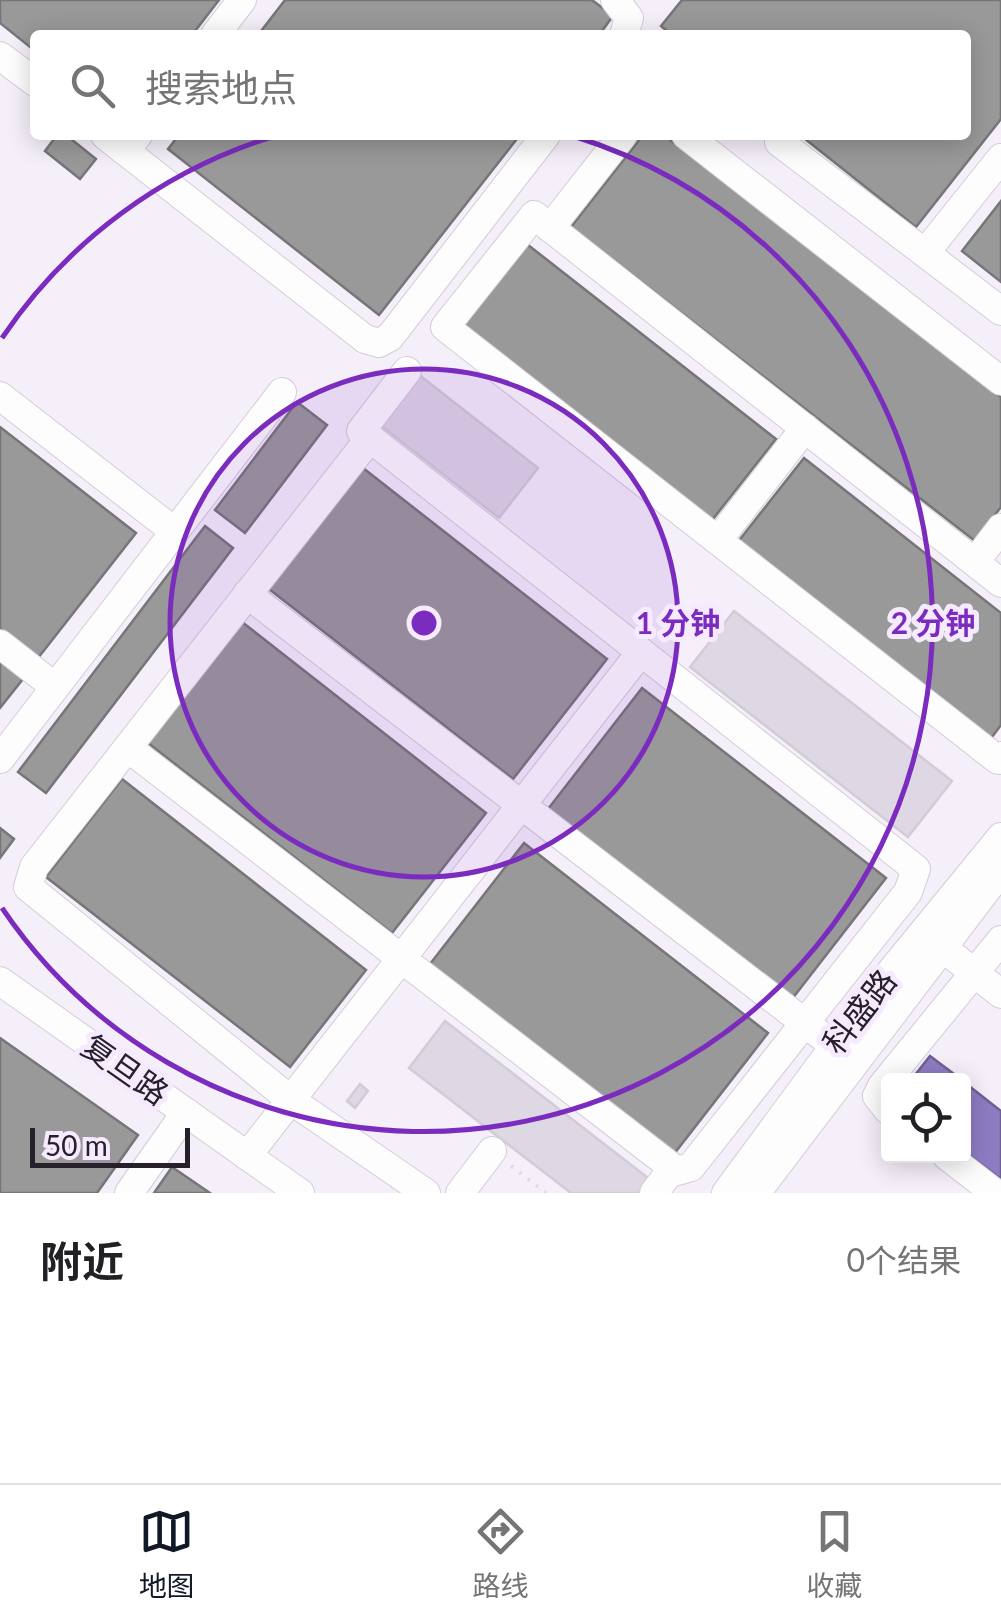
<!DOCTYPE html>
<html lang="zh">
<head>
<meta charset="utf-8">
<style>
	:root { --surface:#fff; --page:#f6f6f6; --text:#202124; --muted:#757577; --line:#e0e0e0; --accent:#111827 }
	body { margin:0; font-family:Lato,"Noto Sans SC",sans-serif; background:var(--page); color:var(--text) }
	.controls { position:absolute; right:30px; bottom:30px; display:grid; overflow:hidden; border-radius:10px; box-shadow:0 5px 25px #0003 }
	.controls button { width:90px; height:90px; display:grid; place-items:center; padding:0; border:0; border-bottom:2px solid var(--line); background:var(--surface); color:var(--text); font:50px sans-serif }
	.scale { position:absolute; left:30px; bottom:25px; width:160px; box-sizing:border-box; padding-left:10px; border:5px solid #252029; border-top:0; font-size:28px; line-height:35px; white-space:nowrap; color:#252029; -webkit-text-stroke:8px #f6eaff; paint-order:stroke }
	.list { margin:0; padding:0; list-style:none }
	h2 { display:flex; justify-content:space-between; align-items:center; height:130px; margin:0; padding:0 40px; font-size:42px }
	h2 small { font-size:32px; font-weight:400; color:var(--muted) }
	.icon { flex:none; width:55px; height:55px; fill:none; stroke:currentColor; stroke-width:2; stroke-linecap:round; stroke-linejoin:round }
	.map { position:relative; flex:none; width:1001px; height:1193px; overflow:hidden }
	.search { position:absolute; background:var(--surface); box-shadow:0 5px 25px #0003; left:30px; right:30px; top:30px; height:110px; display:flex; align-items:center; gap:25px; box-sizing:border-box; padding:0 35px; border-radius:10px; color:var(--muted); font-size:38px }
	.sheet { height:290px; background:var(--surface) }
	nav { display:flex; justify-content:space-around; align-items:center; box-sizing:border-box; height:140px; border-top:2px solid var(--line); background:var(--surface); font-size:28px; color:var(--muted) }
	nav a { display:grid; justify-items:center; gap:5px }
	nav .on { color:var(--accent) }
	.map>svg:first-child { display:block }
	.offices { fill:#8e7cc3; stroke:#6e6095; stroke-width:2.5 }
	.industry { fill:#999; stroke:#767577; stroke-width:2.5 }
	.building { fill:#ded7e4; stroke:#d2ccd6; stroke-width:2.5 }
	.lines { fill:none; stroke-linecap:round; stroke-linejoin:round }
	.minor-casing { stroke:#d3cdd7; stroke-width:30 }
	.path { stroke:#dfdce0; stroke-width:4; stroke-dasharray:2.5 8; stroke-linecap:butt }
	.minor { stroke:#fefdfe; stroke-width:28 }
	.ring { fill:none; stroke:#7b2cbf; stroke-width:5 }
	.labels { text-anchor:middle; stroke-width:10; stroke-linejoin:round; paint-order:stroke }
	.street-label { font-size:32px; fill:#252029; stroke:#f6eaff }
	.centre { fill:#7b2cbf; stroke:#f6eaff; stroke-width:5 }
	.ring-label { font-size:30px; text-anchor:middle; font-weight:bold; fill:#7b2cbf; stroke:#f6eaff; stroke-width:10; stroke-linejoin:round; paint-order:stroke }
</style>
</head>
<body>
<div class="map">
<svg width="1001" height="1193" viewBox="0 0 1001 1193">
	<rect width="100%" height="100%" fill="#f5effa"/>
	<g class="offices">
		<polygon points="930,1056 962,1080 911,1080"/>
		<polygon points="964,1082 1001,1111 1001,1179 964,1151"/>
	</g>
	<g class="industry">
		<polygon points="0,0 219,0 192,35 35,35 35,51 0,23"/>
		<polygon points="285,0 592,0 613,16 599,35 258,35"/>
		<polygon points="682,0 1001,0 1001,119 916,227 800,135 966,135 966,35 672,35 661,26"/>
		<polygon points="57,135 66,135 96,159 80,179 45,151"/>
		<polygon points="179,135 520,135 379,315 168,149"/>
		<polygon points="643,135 664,135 1001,397 1001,507 975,541 571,227"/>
		<polygon points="1001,201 1001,282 962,251"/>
		<polygon points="523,241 776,439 709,524 457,326"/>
		<polygon points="297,402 327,425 245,533 215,510"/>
		<polygon points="0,427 136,533 38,658 0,629"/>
		<polygon points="804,458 1001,613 1001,725 989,741 737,543"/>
		<polygon points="363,468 607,659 513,779 269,589"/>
		<polygon points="205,526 233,548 46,793 18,772"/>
		<polygon points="242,622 486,813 392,933 148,743"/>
		<polygon points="0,652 27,674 0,708"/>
		<polygon points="642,688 886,878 792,999 548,809"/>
		<polygon points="122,779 366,970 290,1067 46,877"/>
		<polygon points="0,828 14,839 0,858"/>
		<polygon points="524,843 768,1033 674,1154 430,964"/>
		<polygon points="0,1038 138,1135 97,1193 0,1193"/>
		<polygon points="172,1167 210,1193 154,1193"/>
	</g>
	<g class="building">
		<polygon points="418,374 538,468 499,518 379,424"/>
		<polygon points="734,611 952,781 908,837 690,667"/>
		<polygon points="445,1021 652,1181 643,1193 571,1193 409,1068"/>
		<polygon points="360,1084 368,1091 355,1108 347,1101"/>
	</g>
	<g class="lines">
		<defs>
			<g id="minor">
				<polyline points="615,0 629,18 624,35"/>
				<polyline points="215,35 242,0"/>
				<polyline points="0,56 35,82"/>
				<polyline points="105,135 125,151 138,135"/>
				<polyline points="686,135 1001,381"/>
				<polyline points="779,142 1001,311"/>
				<polyline points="125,151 365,339 379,343 390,337 546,135"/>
				<polyline points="550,228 623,135"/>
				<polyline points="925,253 1001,158"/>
				<polyline points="0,396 174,531"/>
				<polyline points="370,438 34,867 28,887 292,1101 426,1193"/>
				<polyline points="718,540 805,428"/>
				<polyline points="975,562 1001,528"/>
				<polyline points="1001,583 534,215 445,327 998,760 1001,756"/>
				<polyline points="247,594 853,1060"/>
				<polyline points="0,644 55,687"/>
				<polyline points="128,748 677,1171 691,1167 908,892 916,869 361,431 407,371"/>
				<polyline points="0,759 282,392"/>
				<polyline points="928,936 1001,994"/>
				<polyline points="0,981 300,1193"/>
				<polyline points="888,1110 877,1096 882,1086 1001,940"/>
				<polyline points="247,1156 641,652"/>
				<polyline points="947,1156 995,1193"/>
				<polyline points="129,1193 186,1112"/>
				<polyline points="460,1193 492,1151"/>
				<polyline points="654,1193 672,1169"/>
				<polyline points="726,1193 875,991 1001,837"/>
				<polyline points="756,1193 1001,871"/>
			</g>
		</defs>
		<use href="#minor" class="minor-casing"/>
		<polyline class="path" points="511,1166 546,1193"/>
		<use href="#minor" class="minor"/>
	</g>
	<circle cx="424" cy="623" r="254" fill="#7b2cbf" fill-opacity=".12"/>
	<g class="ring">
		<circle cx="424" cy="623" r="254"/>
		<path d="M2 338A509 509 0 0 1 275 136M573 136A509 509 0 1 1 2 908"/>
	</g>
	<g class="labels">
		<g class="street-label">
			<text transform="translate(860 1012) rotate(-52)" y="11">科盛路</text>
			<text transform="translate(125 1070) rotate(35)" y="11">复旦路</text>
		</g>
	</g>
	<circle cx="424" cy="623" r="15" class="centre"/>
	<g class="ring-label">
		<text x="678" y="634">1 分钟</text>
		<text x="933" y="634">2 分钟</text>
	</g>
</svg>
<div class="controls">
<button><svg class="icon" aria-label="locate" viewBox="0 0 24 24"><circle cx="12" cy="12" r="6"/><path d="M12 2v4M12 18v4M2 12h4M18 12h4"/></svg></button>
</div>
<div class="scale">50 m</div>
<div class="search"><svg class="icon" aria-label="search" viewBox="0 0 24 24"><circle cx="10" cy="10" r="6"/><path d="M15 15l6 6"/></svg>搜索地点</div>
</div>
<section class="sheet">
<h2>附近<small>0个结果</small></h2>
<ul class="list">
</ul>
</section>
<nav>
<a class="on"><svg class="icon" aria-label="map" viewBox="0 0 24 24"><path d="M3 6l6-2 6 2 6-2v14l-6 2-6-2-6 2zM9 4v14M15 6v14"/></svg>地图</a>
<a><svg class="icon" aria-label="directions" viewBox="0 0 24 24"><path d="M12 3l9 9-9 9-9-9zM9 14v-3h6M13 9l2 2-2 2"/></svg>路线</a>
<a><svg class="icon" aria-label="saved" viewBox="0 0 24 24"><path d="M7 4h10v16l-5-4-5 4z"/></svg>收藏</a>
</nav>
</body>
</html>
